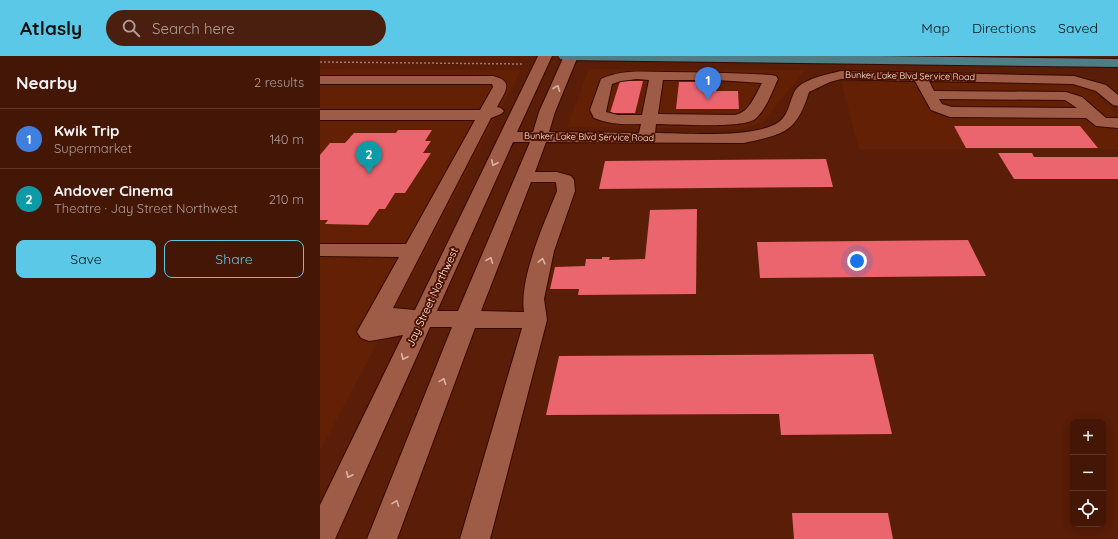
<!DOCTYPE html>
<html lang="en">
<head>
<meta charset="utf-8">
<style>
	:root { --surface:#441605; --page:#4b1f0f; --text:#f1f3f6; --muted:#af9f9a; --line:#5c3527; --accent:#5ac8e6 }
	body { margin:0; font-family:Quicksand,sans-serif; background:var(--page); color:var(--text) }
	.controls { position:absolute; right:12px; bottom:12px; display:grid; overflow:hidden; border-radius:8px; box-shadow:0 2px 10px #0003 }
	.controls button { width:36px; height:36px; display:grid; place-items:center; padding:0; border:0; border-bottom:1px solid var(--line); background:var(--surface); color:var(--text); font:20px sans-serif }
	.you { position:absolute; left:537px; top:205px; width:14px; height:14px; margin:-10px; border:3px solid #fff; border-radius:50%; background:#1a73e8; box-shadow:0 0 0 6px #1a73e833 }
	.badge { display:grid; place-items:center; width:26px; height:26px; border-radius:50%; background:var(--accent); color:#fff; font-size:13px; font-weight:700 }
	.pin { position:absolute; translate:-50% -33px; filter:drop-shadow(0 1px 2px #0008) }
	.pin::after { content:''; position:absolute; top:21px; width:14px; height:12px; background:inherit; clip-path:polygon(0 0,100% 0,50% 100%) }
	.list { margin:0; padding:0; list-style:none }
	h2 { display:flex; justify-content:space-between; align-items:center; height:52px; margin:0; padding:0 16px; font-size:17px }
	h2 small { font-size:13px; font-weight:400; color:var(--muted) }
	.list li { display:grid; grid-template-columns:26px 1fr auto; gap:12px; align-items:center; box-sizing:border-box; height:60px; padding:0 16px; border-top:1px solid var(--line) }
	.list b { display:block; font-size:15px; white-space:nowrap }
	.list p { margin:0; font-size:13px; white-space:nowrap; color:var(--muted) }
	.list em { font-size:13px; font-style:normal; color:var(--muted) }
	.actions { display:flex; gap:8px; padding:12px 16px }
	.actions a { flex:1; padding:9px 0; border:1px solid var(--accent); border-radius:8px; text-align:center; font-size:14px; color:var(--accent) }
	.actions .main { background:var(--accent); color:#111 }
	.icon { flex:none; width:22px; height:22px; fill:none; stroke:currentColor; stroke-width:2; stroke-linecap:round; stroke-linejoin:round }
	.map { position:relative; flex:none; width:798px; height:483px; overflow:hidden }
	header { display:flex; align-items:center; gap:24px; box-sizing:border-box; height:56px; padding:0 20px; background:var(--accent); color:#111 }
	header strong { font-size:19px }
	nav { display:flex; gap:22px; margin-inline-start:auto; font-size:14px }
	.search { width:280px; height:36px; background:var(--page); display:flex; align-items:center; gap:10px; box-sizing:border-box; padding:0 14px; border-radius:22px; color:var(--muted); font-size:15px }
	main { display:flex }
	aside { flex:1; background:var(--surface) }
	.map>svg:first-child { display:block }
	.built { fill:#642005 }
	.building { fill:#ea656d }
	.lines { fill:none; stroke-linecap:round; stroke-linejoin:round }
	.minor-casing { stroke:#360900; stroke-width:2 }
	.major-casing { stroke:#360900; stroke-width:2 }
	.path { stroke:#a17768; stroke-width:1.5; stroke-dasharray:2 2; stroke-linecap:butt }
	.minor { fill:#9e5b45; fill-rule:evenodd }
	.major { fill:#4f7d85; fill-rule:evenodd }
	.oneway { stroke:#d8b4a7 }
	.labels { text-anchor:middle; stroke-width:4; stroke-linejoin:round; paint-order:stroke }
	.far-street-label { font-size:9px; fill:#ffefe9; stroke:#4e1200 }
	.street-label { font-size:11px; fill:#ffefe9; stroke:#4e1200 }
</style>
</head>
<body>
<header>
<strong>Atlasly</strong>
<div class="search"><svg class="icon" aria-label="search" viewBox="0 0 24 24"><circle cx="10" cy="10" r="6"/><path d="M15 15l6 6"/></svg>Search here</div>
<nav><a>Map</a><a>Directions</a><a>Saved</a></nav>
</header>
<main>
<aside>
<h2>Nearby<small>2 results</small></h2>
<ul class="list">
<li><span class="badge" style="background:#3f7fe0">1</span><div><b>Kwik Trip</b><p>Supermarket</p></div><em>140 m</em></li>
<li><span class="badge" style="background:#0f9aa8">2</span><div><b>Andover Cinema</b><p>Theatre · Jay Street Northwest</p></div><em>210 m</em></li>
</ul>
<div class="actions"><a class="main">Save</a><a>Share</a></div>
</aside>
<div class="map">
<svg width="798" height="483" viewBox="0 0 798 483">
	<rect width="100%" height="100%" fill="#5a1d07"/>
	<g class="built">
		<polygon points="0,13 201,14 0,395"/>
		<polygon points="269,13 485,14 443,66 423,73 247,71"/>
		<polygon points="521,26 740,27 760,30 775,36 798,60 798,93 539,93"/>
	</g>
	<g class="building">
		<polygon points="300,25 323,25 315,57 290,57"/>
		<polygon points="359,26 396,26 396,35 418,35 419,53 356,53"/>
		<polygon points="634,70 760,70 778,92 646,92"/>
		<polygon points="78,74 112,74 105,85 111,85 103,97 111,97 85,137 75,137 65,153 59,153 48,169 5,168 8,164 0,164 0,99 10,87 25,87 34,77 76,77"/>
		<polygon points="678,97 712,97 714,101 798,101 798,123 694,123"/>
		<polygon points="506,103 513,131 279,133 285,105"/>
		<polygon points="377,153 376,238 258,239 259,233 230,233 235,211 265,210 266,203 282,203 282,201 290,201 289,204 325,203 330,154"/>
		<polygon points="648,184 666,220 440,222 437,186"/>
		<polygon points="553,298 572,378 461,379 459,358 226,359 239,300"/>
		<polygon points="472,457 568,457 573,483 474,483"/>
	</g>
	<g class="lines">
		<defs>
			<path id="minor" d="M 218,0 L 232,0 L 197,76 L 213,76 L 219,56 L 244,0 L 258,0 L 235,56 L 229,76 L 319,77 L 321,68 C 304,69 289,68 274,62 L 270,54 L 281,23 C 303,13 324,16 347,16 C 382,16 416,17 451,19 L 456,20 L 458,23 C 452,36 446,54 435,63 C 422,73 355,68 336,68 L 335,77 C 366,77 434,83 459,66 C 471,57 470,38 478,31 C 488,22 508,18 521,15 L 754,20 L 786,29 L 798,39 L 798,50 L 793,49 L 776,35 L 753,28 L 609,25 L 614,35 L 746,36 L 762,41 L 786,62 L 798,62 L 798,72 L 776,70 L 766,62 L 630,61 L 611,54 L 595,25 L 521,23 L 510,26 L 489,36 C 476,78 463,78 424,87 L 226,86 L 215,116 L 237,116 L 251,120 L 254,124 L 255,135 L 234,195 L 224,243 L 227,264 L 170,483 L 140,483 L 202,272 L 155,272 L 77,483 L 47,483 L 132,271 L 110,271 L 15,483 L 0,483 L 0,449 L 83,279 L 56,284 L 49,285 L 41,282 L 37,276 L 79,201 L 0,200 L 0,188 L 86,188 L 155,64 L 0,64 L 0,54 L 160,54 L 173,31 L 172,28 L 0,28 L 0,20 L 173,20 C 195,25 185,36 177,51 L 181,52 L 184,55 L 181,58 L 171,62 L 73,252 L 95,254 ZM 317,23 L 329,24 L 322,59 L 298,59 L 286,56 L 292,28 L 301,25 ZM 343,24 L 397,24 L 442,27 C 435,39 430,56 415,59 L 338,58 ZM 619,43 L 745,44 L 757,52 L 632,51 L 622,48 ZM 193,86 L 210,86 L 138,255 L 117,255 ZM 211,126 L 235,126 L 236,127 L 237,135 C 224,168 199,222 204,256 L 161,255 Z"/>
			<polygon id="major" points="238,0 560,0 798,3 798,11 245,4 240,3"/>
		</defs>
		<use href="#minor" class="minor-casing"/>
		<use href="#major" class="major-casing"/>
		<polyline class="path" points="0,6 204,8"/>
		<use href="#minor" class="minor"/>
		<use href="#major" class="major"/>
	</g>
	<defs><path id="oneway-chevron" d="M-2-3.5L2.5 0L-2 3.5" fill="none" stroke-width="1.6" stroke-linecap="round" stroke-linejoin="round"/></defs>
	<g class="oneway">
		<use href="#oneway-chevron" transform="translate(237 32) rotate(-68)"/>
		<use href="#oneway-chevron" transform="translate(174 107) rotate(115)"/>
		<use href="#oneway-chevron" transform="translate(170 204) rotate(-68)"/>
		<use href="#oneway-chevron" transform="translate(222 205) rotate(-76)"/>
		<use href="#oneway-chevron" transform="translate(84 301) rotate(115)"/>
		<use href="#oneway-chevron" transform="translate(123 325) rotate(-69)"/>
		<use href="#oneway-chevron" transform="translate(29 419) rotate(115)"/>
		<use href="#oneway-chevron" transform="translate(76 447) rotate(-69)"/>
	</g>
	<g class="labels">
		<g class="far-street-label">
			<text transform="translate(590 20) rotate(1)" y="3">Bunker Lake Blvd Service Road</text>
			<text transform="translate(269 81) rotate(1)" y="3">Bunker Lake Blvd Service Road</text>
		</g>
		<g class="street-label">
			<text transform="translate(112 241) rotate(-65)" y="4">Jay Street Northwest</text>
		</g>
	</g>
</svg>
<div class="controls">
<button>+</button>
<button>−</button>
<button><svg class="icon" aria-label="locate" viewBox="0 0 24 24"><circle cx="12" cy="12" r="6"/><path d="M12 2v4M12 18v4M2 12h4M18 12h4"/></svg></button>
</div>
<div class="you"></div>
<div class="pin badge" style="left:388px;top:44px;background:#3f7fe0">1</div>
<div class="pin badge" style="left:49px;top:118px;background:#0f9aa8">2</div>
</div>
</main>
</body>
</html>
